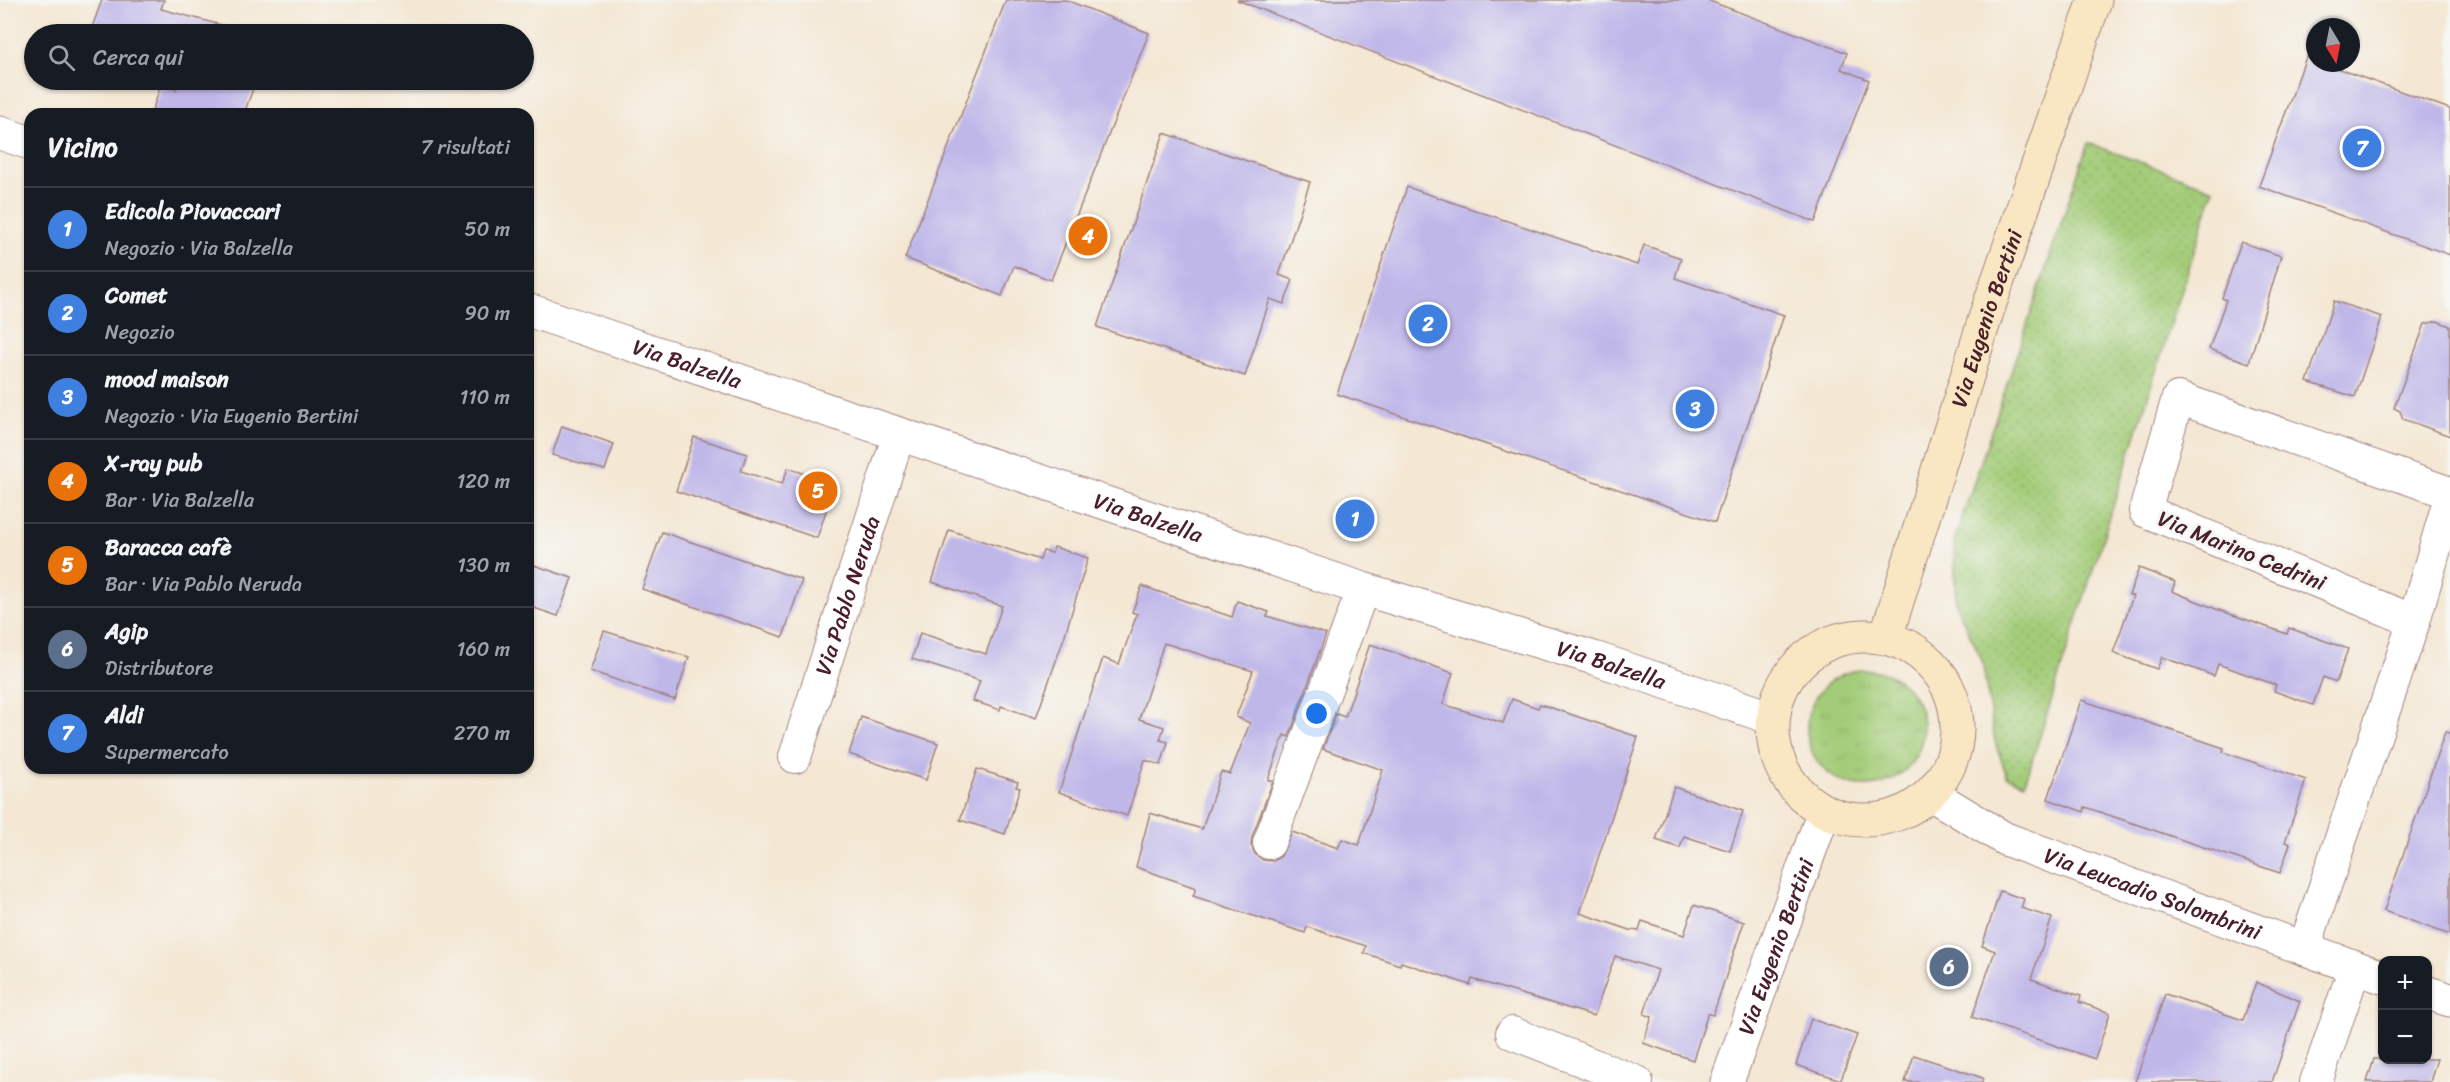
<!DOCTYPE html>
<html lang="it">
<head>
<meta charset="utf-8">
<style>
	:root { --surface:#171b24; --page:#242831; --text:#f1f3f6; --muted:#9ea1a6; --line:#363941; --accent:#c8321e }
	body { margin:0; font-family:Sriracha,sans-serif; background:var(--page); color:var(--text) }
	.controls { position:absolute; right:18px; bottom:18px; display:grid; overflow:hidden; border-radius:12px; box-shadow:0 2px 4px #0004 }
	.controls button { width:54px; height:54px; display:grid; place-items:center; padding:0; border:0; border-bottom:2px solid var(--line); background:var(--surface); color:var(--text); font:30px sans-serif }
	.compass { position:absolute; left:2306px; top:18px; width:54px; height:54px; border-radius:50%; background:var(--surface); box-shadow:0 2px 4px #0004; rotate:170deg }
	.you { position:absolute; left:1317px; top:714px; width:21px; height:21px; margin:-15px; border:4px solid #fff; border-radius:50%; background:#1a73e8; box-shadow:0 0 0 9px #1a73e833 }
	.badge { display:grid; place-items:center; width:39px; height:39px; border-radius:50%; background:var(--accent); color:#fff; font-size:20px; font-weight:700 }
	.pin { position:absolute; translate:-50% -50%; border:3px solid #fff; box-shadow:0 2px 6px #0006 }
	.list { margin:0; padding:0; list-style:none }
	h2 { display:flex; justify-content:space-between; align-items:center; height:78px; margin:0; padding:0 24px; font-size:26px }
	h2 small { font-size:20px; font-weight:400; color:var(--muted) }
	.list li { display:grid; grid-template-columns:39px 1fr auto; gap:18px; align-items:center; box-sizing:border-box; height:84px; padding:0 24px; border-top:2px solid var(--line) }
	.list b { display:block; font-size:22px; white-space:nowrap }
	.list p { margin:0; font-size:20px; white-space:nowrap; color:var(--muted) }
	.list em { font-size:20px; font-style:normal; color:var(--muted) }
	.icon { flex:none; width:33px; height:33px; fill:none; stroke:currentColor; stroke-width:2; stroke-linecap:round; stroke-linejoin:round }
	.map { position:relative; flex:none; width:2450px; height:1082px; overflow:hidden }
	.search { position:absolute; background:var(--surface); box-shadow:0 2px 4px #0004; left:24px; top:24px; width:510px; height:66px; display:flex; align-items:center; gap:15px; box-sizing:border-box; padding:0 21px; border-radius:33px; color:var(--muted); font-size:22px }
	.panel { position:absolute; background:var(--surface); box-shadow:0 2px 4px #0004; left:24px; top:108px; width:510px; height:666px; border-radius:18px }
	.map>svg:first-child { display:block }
	.grass { fill:url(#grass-tufts); stroke:#767652; stroke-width:1.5 }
	.park { fill:url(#park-dots); stroke:#767652; stroke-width:1.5 }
	.building { fill:#c0b7e9 }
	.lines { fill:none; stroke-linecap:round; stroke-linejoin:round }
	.minor-casing { stroke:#9f837f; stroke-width:34 }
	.tertiary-casing { stroke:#9f837f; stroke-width:35 }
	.secondary-casing { stroke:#9f837f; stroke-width:35 }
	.minor { stroke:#fff; stroke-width:32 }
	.tertiary { stroke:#fff; stroke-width:33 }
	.secondary { stroke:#f9e7c3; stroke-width:33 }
	.labels { text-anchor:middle; stroke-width:6; stroke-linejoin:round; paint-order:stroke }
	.street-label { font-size:22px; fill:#4a1f2b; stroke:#f6f6f2 }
</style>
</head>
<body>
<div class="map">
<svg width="2450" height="1082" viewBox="0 0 2450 1082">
	<defs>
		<pattern id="grass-tufts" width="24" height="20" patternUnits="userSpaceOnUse" patternTransform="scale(1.5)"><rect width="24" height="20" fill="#a3cc78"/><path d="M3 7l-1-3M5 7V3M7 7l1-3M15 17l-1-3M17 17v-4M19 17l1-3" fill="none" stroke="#8eaf68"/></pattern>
		<pattern id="park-dots" width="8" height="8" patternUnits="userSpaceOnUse" patternTransform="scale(1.5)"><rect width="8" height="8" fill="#a3cc78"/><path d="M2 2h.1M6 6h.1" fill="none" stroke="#8eaf68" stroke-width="1.8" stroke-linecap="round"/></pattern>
	</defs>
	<rect width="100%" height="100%" fill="#f6f6f2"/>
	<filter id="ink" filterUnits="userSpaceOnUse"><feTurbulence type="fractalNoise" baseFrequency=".0167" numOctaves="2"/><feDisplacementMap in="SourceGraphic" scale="12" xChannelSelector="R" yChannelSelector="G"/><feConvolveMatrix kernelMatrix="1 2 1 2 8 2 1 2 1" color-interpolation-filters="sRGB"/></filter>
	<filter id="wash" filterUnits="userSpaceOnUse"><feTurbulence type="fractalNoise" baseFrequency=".008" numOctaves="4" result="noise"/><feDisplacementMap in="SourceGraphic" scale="24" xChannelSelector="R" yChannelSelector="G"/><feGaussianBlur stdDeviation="1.35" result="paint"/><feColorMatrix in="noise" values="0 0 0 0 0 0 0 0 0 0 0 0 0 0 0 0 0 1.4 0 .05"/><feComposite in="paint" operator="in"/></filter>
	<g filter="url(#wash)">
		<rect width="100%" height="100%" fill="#f4e7d3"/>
		<circle class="grass" cx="1865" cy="728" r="58"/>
		<polygon class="park" points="2088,143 2214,189 2025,783 2007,776 1995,742 1982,660 1956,605 1954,542"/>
		<g id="blocks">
			<g class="building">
				<polygon points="102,0 164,0 161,9 229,27 228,34 105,34 91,30"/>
				<polygon points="1006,0 1066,0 1149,33 1051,280 1014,266 1002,296 905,258"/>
				<polygon points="1237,0 1707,0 1847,53 1841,69 1869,80 1815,222"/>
				<polygon points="2306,57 2315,63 2322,63 2450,109 2450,255 2259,186"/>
				<polygon points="180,80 256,80 244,114 151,114 161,85 176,90"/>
				<polygon points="1164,133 1310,182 1279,275 1293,280 1284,304 1270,299 1245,376 1097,327"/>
				<polygon points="1407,187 1637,265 1644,245 1681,258 1675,278 1784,315 1715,522 1337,394"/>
				<polygon points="2241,242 2281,256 2249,363 2209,349 2226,300 2222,298"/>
				<polygon points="2334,301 2382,317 2355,397 2307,382"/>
				<polygon points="2437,321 2450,326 2450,436 2403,419 2400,411 2394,408 2425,324"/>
				<polygon points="562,426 614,444 605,470 552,455"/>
				<polygon points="694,437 747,454 741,471 782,484 788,468 835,484 817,538 676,491"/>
				<polygon points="949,530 1040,560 1043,551 1052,553 1054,547 1088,558 1064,638 1036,718 1001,706 1000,710 973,701 980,681 912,659 920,633 986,654 1002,606 932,582"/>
				<polygon points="662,532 802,580 783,637 642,589"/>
				<polygon points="528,563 572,578 558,616 528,606"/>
				<polygon points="2139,568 2175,582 2172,591 2216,609 2287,634 2289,628 2348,649 2336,682 2323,677 2313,705 2274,691 2276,685 2218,664 2214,676 2162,657 2157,669 2113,653 2133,596 2129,595"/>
				<polygon points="1142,586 1232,617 1237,601 1269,612 1267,616 1326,634 1289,737 1284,735 1268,780 1273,781 1252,837 1251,845 1255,854 1263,860 1273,861 1281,856 1292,832 1338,848 1342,839 1359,845 1383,770 1323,749 1336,714 1345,717 1370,644 1453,673 1443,704 1503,723 1512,699 1538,708 1540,704 1638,737 1580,913 1630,930 1639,931 1642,921 1684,935 1694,905 1744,922 1713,1015 1708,1013 1693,1060 1643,1043 1652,1017 1644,1014 1658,970 1615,956 1594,1016 1472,979 1470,985 1401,962 1400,965 1364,953 1366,946 1307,927 1305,933 1193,896 1196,888 1136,867 1150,813 1202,829 1221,772 1230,774 1250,723 1236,717 1253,671 1164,643 1139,719 1164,727 1160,740 1168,742 1161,765 1145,760 1127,816 1059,792 1103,658 1119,664 1137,614 1132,612"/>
				<polygon points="604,631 689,657 675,700 590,671"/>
				<polygon points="2081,700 2224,748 2223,752 2306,780 2285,842 2290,844 2280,873 2085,807 2084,812 2048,799"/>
				<polygon points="861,717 938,743 926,780 849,754"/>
				<polygon points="2445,732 2450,733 2450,935 2384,911"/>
				<polygon points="977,769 1018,782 1016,787 1020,788 1005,834 960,820"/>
				<polygon points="1674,787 1743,811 1730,851 1684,836 1680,848 1656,840"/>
				<polygon points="2000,891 2024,899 2021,908 2052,918 2031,979 2081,996 2079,1002 2110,1013 2095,1059 1972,1017 1995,951 1982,946"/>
				<polygon points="2256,982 2300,1001 2272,1082 2135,1082 2165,994 2243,1020"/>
				<polygon points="1811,1019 1857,1035 1841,1080 1796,1065"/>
				<polygon points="1914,1055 1983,1078 1982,1082 1905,1082"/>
				<polygon points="2374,1059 2437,1059 2430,1082 2367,1082"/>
			</g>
		</g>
	</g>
	<g filter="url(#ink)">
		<use href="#blocks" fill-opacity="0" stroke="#9f837f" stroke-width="1.5"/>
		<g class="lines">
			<defs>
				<g id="minor">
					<polyline points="2414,621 2145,511 2178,398 2450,493"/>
					<path id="s1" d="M 795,757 L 899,434"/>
					<polyline points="1269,843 1363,589"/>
					<polyline points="2304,949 2414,621 2450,497"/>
					<polyline points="1512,1033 1637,1082"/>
					<polyline points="2316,1082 2355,967"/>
				</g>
				<g id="tertiary">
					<polyline points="0,133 30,143"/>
					<path id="s2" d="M 528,310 L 1363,589 L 1594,658 L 1772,718"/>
					<path id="s3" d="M 1931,794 L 2005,839 L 2382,977"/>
					<polyline points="2428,993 2450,1000"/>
					<path id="s4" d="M 1727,1082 L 1824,811"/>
				</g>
				<g id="secondary">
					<circle cx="1865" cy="728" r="92"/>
					<path id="s5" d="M 1886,637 L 1988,309 L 2095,0"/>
				</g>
			</defs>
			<use href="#minor" class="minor-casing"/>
			<use href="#tertiary" class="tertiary-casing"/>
			<use href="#secondary" class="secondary-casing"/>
			<use href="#minor" class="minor"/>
			<use href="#tertiary" class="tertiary"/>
			<use href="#secondary" class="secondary"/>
		</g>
	</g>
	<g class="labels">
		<g class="street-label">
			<text dy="8" stroke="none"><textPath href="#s5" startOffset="334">Via Eugenio Bertini</textPath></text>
			<text dy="8" stroke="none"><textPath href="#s2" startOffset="168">Via Balzella</textPath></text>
			<text dy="8" stroke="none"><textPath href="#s2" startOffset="654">Via Balzella</textPath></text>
			<text transform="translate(2242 550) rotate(22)" y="8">Via Marino Cedrini</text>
			<text dy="8" stroke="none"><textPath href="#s1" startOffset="170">Via Pablo Neruda</textPath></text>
			<text dy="8" stroke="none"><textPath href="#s2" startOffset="1140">Via Balzella</textPath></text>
			<text dy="8" stroke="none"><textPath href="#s3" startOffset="244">Via Leucadio Solombrini</textPath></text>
			<text dy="8" stroke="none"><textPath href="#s4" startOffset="144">Via Eugenio Bertini</textPath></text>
		</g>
	</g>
</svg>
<div class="controls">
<button>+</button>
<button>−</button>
</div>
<svg class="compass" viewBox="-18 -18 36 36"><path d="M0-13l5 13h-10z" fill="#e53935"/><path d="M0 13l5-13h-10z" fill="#9ea1a6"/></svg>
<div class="you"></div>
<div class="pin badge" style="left:1355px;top:519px;background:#3f7fe0">1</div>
<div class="pin badge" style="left:1428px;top:324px;background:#3f7fe0">2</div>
<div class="pin badge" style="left:1695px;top:409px;background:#3f7fe0">3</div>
<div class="pin badge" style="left:1088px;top:236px;background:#e8710a">4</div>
<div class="pin badge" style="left:818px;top:491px;background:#e8710a">5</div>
<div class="pin badge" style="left:1949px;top:967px;background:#5c6f8a">6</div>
<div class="pin badge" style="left:2362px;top:148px;background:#3f7fe0">7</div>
<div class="search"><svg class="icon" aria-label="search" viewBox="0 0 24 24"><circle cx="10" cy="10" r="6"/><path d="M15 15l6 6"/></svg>Cerca qui</div>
<section class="panel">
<h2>Vicino<small>7 risultati</small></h2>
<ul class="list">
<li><span class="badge" style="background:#3f7fe0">1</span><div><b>Edicola Piovaccari</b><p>Negozio · Via Balzella</p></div><em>50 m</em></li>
<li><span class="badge" style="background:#3f7fe0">2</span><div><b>Comet</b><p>Negozio</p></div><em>90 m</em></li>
<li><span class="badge" style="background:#3f7fe0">3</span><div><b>mood maison</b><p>Negozio · Via Eugenio Bertini</p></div><em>110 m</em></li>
<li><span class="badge" style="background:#e8710a">4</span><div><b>X-ray pub</b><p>Bar · Via Balzella</p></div><em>120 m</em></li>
<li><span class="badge" style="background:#e8710a">5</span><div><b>Baracca cafè</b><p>Bar · Via Pablo Neruda</p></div><em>130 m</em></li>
<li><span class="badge" style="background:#5c6f8a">6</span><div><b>Agip</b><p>Distributore</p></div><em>160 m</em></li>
<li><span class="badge" style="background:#3f7fe0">7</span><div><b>Aldi</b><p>Supermercato</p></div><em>270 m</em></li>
</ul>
</section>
</div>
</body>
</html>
